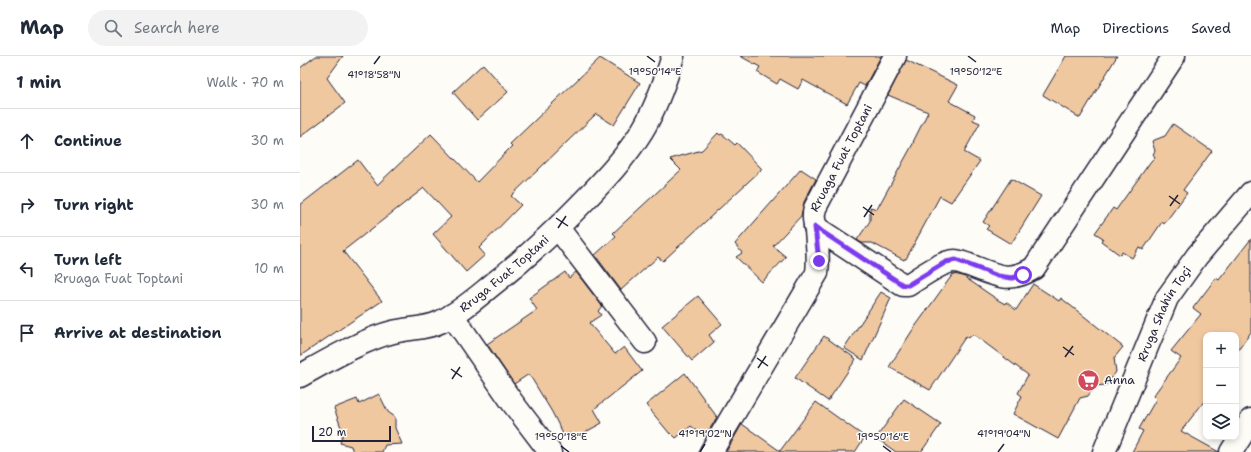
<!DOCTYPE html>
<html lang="en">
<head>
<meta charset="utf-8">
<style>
	:root { --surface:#fff; --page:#f2f2f3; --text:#1f2937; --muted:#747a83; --line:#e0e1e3 }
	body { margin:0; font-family:"Shantell Sans",sans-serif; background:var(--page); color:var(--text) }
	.controls { position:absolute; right:12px; bottom:12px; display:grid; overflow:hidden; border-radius:8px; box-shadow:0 2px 6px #0003 }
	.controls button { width:36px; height:36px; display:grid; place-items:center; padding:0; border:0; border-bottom:1px solid var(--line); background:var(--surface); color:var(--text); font:20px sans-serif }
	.scale { position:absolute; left:12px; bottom:10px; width:79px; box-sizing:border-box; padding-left:4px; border:2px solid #22223b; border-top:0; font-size:11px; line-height:14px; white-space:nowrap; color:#22223b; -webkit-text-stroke:3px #fdfcf7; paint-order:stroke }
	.stop { position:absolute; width:12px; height:12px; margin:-9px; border:3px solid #7c3aed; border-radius:50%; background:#fff }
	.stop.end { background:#7c3aed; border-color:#fff; box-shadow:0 1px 4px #0008 }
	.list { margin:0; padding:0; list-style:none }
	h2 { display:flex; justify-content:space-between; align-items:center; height:52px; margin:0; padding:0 16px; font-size:17px }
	h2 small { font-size:13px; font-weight:400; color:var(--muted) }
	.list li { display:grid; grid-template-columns:26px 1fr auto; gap:12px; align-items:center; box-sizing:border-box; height:64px; padding:0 16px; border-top:1px solid var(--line) }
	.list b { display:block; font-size:15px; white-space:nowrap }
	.list p { margin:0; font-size:13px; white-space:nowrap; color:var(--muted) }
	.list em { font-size:13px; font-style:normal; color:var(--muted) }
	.icon { flex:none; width:22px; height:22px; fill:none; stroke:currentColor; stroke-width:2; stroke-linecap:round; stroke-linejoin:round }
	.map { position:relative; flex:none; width:951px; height:396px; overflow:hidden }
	header { display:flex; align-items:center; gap:24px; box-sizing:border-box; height:56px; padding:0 20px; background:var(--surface); border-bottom:1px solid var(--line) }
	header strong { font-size:19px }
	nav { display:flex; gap:22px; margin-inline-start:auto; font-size:14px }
	.search { width:280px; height:36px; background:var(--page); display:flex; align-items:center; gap:10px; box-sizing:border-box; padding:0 14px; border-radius:22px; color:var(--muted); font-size:15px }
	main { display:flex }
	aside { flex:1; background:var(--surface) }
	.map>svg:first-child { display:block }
	.building { fill:#f0c8a0; stroke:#22223b }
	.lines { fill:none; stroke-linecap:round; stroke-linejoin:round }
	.minor-casing { stroke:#22223b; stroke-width:25 }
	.minor { stroke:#fdfcf7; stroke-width:22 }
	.route { stroke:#7c3aed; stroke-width:5 }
	.ticks { fill:none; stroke:#22223b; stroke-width:1.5 }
	.labels { text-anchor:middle; stroke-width:3; stroke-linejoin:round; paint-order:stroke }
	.street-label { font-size:12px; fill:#22223b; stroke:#fdfcf7 }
	.poi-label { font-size:12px; fill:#22223b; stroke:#fdfcf7; text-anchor:start }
	.ticks-label { font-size:10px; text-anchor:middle; fill:#22223b; stroke:#fdfcf7; stroke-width:3; stroke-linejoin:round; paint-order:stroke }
</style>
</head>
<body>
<header>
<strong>Map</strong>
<div class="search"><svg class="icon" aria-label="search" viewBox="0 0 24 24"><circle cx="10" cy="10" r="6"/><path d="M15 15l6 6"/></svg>Search here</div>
<nav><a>Map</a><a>Directions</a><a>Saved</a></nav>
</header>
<main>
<aside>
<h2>1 min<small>Walk · 70 m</small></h2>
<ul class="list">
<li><svg class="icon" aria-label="ahead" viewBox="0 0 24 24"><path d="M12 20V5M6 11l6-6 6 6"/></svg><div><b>Continue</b></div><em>30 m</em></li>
<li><svg class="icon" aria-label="right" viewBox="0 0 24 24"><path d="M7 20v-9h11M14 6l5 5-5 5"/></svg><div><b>Turn right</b></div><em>30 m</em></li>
<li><svg class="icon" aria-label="left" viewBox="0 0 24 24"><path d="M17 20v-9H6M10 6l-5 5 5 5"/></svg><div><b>Turn left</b><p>Rruaga Fuat Toptani</p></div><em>10 m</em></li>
<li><svg class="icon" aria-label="arrive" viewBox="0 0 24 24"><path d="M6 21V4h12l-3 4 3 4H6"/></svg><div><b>Arrive at destination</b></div></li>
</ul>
</aside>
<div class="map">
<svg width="951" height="396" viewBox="0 0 951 396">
	<rect width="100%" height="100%" fill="#fdfcf7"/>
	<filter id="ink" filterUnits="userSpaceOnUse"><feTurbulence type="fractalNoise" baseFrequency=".025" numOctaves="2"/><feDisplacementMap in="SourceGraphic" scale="8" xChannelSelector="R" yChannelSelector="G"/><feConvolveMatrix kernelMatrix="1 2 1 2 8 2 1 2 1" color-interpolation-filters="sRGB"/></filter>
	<g filter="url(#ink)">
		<g class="building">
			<polygon points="16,0 43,0 27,22 45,47 0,81 0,12"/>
			<polygon points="440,0 581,0 565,30 559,27 547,48 503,24 498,33 480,23 477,28 457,16 460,11"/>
			<polygon points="766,0 817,0 780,62 743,39"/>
			<polygon points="300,2 340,27 314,69 296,58 211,140 221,149 179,192 185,199 166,216 133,178 151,161 124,132 43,195 82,245 0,300 0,149 58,104 77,129 131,78 177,126 212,90 210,88"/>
			<polygon points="606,4 658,29 649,45 675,59 673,64 680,67 664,96 680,105 651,146 640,140 606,203 604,203 604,204 572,187 562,187 557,184 570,165 570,151 577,153 614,86 613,86 628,56 588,39"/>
			<polygon points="183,8 208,36 177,64 153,36"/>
			<polygon points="873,68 912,95 883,134 887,137 864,168 862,166 843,194 839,191 832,202 822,196 820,199 801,185 803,182 795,177 813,152 816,154 851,105 855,101 853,98 855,95 852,85 865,80"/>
			<polygon points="418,77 420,79 422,78 435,89 437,87 462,113 363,205 358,201 321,234 295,199 316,180 313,177 381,114 370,103 402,94"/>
			<polygon points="501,113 516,123 504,146 501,160 473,190 486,201 462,226 436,201 442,197 435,188"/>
			<polygon points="711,123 741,140 711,188 686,173 689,170 683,166"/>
			<polygon points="951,183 951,276 936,297 936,279 906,279 906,343 881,375 919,396 832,396 843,375 839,373 856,343 853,340 881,302 871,295 901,258 893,252 916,222 919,224"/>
			<polygon points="265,216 269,222 276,216 302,250 298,255 301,259 289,267 315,298 324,291 342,315 294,353 302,367 273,383 269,377 264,380 252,356 229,318 214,328 187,288 237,254 229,242"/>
			<polygon points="653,218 663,220 698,244 705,248 706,246 716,254 733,228 759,245 761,242 823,291 814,302 816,316 806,329 795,330 788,340 780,342 758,383 713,358 722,340 718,337 728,319 673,278 669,282 666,280 630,334 589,311 612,275"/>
			<polygon points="581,236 591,242 563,304 544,292"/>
			<polygon points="398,240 422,268 409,279 414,286 392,305 362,270"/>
			<polygon points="524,280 556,303 528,345 495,322"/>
			<polygon points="385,317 417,361 405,381 391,370 376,382 371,377 370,378 346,349"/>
			<polygon points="79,338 88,356 95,361 95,372 102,388 85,389 82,396 53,396 51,390 40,387 43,377 34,352 57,343 59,348"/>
			<polygon points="604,343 641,368 621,396 596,396 576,382"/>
			<polygon points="516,346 565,381 555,396 426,396 442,368 480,395"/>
		</g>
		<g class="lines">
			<defs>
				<g id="minor">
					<path d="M 515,171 L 603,229 L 608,229 C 619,222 642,205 655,205 C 659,205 665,208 669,209 C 696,219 708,228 734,212 L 874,0"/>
					<polyline points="258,172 345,286"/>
					<polyline points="152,259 212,346 250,396"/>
					<path id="s1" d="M 0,320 C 27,305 64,283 93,276 C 109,272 126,273 140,266 C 159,257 176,242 192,229 C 225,203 255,175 284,145 C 305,123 326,101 342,75 C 356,52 365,26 373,0"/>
					<path id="s2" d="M 411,396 L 517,217 C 519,202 517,189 516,174 C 515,164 512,164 515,152 L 595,0"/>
					<path id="s3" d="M 804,396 L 867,242 L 897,200 L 951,137"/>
					<polyline points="931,396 951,364"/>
				</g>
			</defs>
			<use href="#minor" class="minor-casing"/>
			<use href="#minor" class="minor"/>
		</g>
	</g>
	<g class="lines" filter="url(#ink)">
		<polyline class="route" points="519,205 515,171 603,229 608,229 646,206 656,204 698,220 712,222 723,219"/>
	</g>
	<path class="ticks" d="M 347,0 L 355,6M 668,0 L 676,6M 74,8 L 80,0M 869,140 L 880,148M 870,150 L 878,139M 563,151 L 574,159M 564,161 L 572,149M 256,162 L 268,170M 258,172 L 266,160M 763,291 L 774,299M 765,301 L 773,290M 457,302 L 468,310M 458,312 L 466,300M 151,313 L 162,321M 152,323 L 160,311M 261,390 L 269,396M 583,390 L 591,396M 400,396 L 405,388M 698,396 L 704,388"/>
	<defs>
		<symbol id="supermarket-disc" viewBox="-11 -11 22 22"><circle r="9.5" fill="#d1495b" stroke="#fdfcf7"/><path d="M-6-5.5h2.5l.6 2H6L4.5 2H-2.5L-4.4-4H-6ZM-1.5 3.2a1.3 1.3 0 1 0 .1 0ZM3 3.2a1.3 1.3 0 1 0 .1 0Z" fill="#fff"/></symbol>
	</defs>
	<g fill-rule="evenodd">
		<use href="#supermarket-disc" x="776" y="312" width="25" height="25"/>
	</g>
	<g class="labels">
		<g class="street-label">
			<text dy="4" stroke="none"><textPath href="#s2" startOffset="330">Rruaga Fuat Toptani</textPath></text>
			<text dy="4" stroke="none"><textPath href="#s1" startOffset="232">Rruga Fuat Toptani</textPath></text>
			<text dy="4" stroke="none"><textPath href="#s3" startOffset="151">Rruga Shahin Toçi</textPath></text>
		</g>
		<g class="poi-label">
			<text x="804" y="328">Anna</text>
		</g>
	</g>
	<g class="ticks-label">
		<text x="355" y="19">19°50'14"E</text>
		<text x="676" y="19">19°50'12"E</text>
		<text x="74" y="22">41°18'58"N</text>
		<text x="405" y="381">41°19'02"N</text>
		<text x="704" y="381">41°19'04"N</text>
		<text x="261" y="384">19°50'18"E</text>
		<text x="583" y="384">19°50'16"E</text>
	</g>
</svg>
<div class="controls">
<button>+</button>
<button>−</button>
<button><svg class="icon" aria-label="layers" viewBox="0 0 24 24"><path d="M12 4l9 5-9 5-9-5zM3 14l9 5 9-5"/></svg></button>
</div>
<div class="scale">20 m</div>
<div class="stop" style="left:723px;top:219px"></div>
<div class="stop end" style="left:519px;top:205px"></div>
</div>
</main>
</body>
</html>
